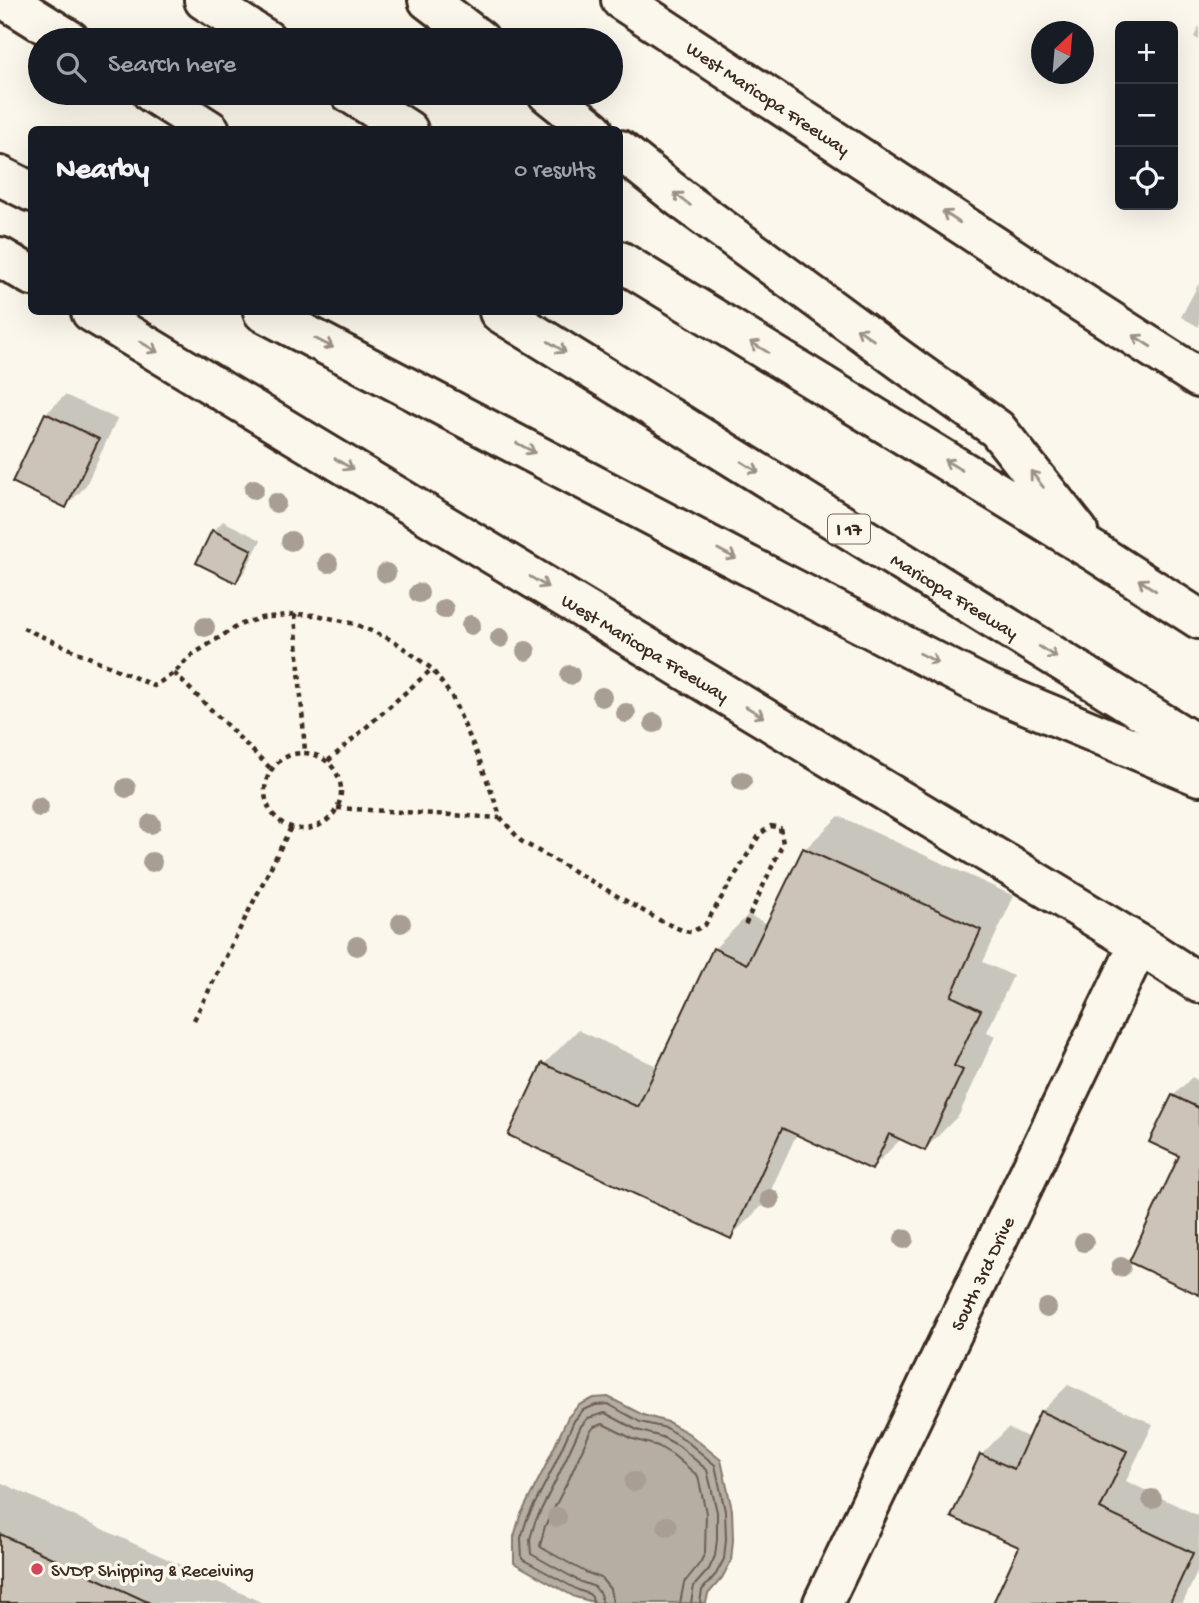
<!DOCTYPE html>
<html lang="en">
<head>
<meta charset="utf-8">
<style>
	:root { --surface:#171b24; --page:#242831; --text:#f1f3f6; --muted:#9ea1a6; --line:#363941 }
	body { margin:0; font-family:"Gochi Hand",sans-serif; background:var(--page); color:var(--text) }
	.controls { position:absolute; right:21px; top:21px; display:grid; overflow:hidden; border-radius:10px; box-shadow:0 7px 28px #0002 }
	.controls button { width:63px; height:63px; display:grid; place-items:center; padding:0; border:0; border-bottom:2px solid var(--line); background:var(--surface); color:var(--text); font:35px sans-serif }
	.compass { position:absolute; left:1031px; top:21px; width:63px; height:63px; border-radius:50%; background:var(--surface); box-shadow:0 7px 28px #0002; rotate:26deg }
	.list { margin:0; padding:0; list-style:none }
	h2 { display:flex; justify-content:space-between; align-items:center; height:91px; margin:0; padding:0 28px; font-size:30px }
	h2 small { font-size:23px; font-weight:400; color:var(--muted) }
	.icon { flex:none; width:38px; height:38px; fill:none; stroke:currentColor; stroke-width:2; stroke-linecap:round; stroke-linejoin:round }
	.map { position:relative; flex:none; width:1199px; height:1603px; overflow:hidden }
	.search { position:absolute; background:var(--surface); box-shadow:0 7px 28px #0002; left:28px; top:28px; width:595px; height:77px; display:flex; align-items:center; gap:18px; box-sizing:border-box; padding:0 24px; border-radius:38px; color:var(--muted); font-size:26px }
	.panel { position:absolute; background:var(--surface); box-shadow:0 7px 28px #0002; left:28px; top:126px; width:595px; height:189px; border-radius:10px }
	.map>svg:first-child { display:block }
	.water { fill:#b6aea2; stroke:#85796d; stroke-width:2 }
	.shadow { fill:#0003 }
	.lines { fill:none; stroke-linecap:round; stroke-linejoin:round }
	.shore { stroke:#6c5f53; stroke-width:2 }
	.building { fill:#ccc4b9; stroke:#3b2a1e; stroke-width:2 }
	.minor-casing { stroke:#3b2a1e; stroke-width:44 }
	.major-casing { stroke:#3b2a1e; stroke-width:44 }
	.highway-casing { stroke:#3b2a1e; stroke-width:44 }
	.path { stroke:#3b2a1e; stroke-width:4.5; stroke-dasharray:5 5; stroke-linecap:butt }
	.minor { stroke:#fbf7ec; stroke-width:38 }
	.major { stroke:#fbf7ec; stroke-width:38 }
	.highway { stroke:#fbf7ec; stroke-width:38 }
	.tree { fill:#a89e93 }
	.oneway { stroke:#9b9085 }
	.poi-dot { fill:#d1495b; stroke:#fbf7ec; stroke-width:2.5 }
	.labels { text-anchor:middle; stroke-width:7; stroke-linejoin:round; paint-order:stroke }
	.shield { fill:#fbf7ec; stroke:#75685c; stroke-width:2 }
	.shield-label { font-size:18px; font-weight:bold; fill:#3b2a1e }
	.street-label { font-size:19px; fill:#3b2a1e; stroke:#fbf7ec }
	.poi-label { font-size:19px; fill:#3b2a1e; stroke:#fbf7ec; text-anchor:start }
</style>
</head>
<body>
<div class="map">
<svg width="1199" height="1603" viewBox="0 0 1199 1603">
	<rect width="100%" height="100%" fill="#fbf7ec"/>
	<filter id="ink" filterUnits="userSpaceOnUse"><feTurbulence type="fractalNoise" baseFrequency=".0143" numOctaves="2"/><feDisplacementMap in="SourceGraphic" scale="14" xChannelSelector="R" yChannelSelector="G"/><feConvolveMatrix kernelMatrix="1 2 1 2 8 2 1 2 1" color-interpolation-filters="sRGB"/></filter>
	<g filter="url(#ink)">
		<polygon class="water" points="608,1397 643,1415 668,1422 688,1433 721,1460 732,1510 733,1540 731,1561 722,1578 708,1594 706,1603 597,1603 575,1597 514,1563 514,1537 520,1516 545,1467 568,1417 579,1405 594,1398"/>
		<g class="shadow">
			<polygon points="1199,26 1199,40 1194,37"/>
			<polygon points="1199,283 1199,327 1181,317"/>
			<polygon points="65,395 117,419 85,487 66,506 46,414"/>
			<polygon points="223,521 261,540 245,571 236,581 214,531"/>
			<polygon points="839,816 1014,896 983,962 1013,976 987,1032 995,1036 959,1115 925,1149 902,1138 872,1168 797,1133 765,1203 731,1236 510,1135 544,1064 578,1030 659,1067 714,949 748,915 768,924 805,849"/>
			<polygon points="1192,1077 1199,1081 1199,1293 1173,1096"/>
			<polygon points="1068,1385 1153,1424 1126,1481 1199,1516 1199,1568 1183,1603 995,1603 1021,1546 981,1455 1008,1428 1030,1438 1041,1412"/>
			<polygon points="0,1482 263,1603 0,1603"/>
		</g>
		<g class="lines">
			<g class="shore">
				<polyline points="593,1603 592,1597 589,1594 578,1590 522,1559 521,1538 527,1519 552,1470 574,1421 583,1410 596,1405 608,1404 640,1422 666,1428 684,1439 715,1465 725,1511 726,1539 724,1559 716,1574 702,1590 700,1603"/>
				<polyline points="602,1603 600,1594 595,1587 581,1582 531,1554 530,1539 535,1522 559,1474 581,1426 588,1418 605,1413 637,1430 662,1437 679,1446 707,1470 717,1512 717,1539 715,1556 709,1569 694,1586 691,1603"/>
				<polyline points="613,1603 610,1589 601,1578 585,1572 542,1548 540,1546 545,1526 569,1479 590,1432 594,1427 603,1424 633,1439 658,1446 673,1455 698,1476 706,1513 705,1553 700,1563 684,1583 680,1603"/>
			</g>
		</g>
		<g class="building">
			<polygon points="45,413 99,439 66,508 12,482"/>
			<polygon points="212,530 252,550 236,583 196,563"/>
			<polygon points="803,848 981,930 951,996 981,1010 954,1066 963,1070 925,1151 889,1134 872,1170 782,1128 731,1239 508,1135 542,1063 638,1107 713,948 747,964"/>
			<polygon points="1172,1095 1199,1108 1199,1295 1129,1262 1179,1156 1149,1142"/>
			<polygon points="1040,1411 1127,1451 1100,1509 1193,1553 1170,1603 993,1603 1019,1547 951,1517 980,1454 1014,1469"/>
			<polygon points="0,1534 150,1603 0,1603"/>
		</g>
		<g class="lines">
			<defs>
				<g id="minor">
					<path id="s1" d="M 823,1603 L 1139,944"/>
				</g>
				<g id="major">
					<path id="s2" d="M 621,0 L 1025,266 L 1199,378"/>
					<polyline points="0,257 32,276"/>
					<path id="s3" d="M 91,312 L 1139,944 L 1199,983"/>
				</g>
				<g id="highway">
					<polyline points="6,0 70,40"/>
					<polyline points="204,0 267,40"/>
					<polyline points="428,0 480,40"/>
					<polyline points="152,93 210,130"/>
					<polyline points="350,93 408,130"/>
					<polyline points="547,93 593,130"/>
					<polyline points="620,150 680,198 903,362 997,429 1078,531"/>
					<polyline points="0,176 32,192"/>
					<polyline points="620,261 1095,552 1199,619"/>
					<polyline points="263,312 743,563 987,688 1199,776"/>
					<path id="s4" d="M 499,312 L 1199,746"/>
				</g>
			</defs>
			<use href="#minor" class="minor-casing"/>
			<use href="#major" class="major-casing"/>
			<use href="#highway" class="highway-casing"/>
			<g class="path">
				<polyline points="295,614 305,752"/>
				<polyline points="23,628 154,686 174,673 192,655 217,639 239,625 261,618 295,614 317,615 355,624 394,641 432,669 452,697 478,756 501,818 521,841 661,921 684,931 691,932 705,925 760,834 771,826 780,828 783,843 745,925"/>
				<polyline points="174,673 271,769"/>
				<circle cx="303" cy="791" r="38"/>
				<polyline points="328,761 432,669"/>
				<polyline points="337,808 500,818"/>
				<polyline points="194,1020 291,827"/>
			</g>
			<use href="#minor" class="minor"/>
			<use href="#major" class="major"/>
			<use href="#highway" class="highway"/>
		</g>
		<g class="tree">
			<circle cx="254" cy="489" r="10"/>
			<circle cx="276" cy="503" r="10"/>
			<circle cx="291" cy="541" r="10"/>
			<circle cx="328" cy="563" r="10"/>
			<circle cx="386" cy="573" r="10"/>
			<circle cx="419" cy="593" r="10"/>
			<circle cx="444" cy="609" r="10"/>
			<circle cx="471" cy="625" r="10"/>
			<circle cx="205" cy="627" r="10"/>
			<circle cx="500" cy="638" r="10"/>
			<circle cx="526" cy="651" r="10"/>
			<circle cx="570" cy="675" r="10"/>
			<circle cx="602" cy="697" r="10"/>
			<circle cx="626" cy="713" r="10"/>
			<circle cx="654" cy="723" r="10"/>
			<circle cx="742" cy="781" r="10"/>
			<circle cx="126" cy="788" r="10"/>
			<circle cx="39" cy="807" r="10"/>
			<circle cx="151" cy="824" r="10"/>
			<circle cx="152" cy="862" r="10"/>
			<circle cx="401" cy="923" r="10"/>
			<circle cx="357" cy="946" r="10"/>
			<circle cx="770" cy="1199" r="10"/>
			<circle cx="904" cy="1239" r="10"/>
			<circle cx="1084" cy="1242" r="10"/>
			<circle cx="1121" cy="1267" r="10"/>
			<circle cx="1047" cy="1308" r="10"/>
			<circle cx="634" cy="1482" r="10"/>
			<circle cx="1152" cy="1499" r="10"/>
			<circle cx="557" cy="1517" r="10"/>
			<circle cx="667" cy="1526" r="10"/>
		</g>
		<defs><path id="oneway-shaft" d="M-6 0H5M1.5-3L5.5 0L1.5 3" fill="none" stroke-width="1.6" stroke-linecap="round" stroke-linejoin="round" transform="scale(1.75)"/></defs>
		<g class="oneway">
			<use href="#oneway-shaft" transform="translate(682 199) rotate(-143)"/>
			<use href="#oneway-shaft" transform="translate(951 217) rotate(-147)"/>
			<use href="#oneway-shaft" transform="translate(865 334) rotate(-144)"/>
			<use href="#oneway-shaft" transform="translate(1142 341) rotate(-147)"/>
			<use href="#oneway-shaft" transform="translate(324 343) rotate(27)"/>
			<use href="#oneway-shaft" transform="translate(149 347) rotate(31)"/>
			<use href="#oneway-shaft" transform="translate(557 347) rotate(32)"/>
			<use href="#oneway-shaft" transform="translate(759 347) rotate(-149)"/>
			<use href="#oneway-shaft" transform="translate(526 448) rotate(28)"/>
			<use href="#oneway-shaft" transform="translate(344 464) rotate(31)"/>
			<use href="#oneway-shaft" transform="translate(953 465) rotate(-149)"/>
			<use href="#oneway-shaft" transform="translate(750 467) rotate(32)"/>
			<use href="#oneway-shaft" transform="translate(1037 479) rotate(-128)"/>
			<use href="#oneway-shaft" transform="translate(727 554) rotate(28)"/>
			<use href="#oneway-shaft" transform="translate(539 582) rotate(31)"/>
			<use href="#oneway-shaft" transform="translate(1147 585) rotate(-147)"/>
			<use href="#oneway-shaft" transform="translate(1048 652) rotate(32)"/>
			<use href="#oneway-shaft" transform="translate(929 658) rotate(27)"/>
			<use href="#oneway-shaft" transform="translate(755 712) rotate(31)"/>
		</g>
	</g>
	<circle class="poi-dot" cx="37" cy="1569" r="7"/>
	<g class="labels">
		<rect class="shield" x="828" y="514.5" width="42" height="29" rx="5"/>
		<g class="shield-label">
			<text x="849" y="535">I 17</text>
		</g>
		<g class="street-label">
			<text dy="7" stroke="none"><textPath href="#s2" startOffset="177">West Maricopa Freeway</textPath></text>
			<text dy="7" stroke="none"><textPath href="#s4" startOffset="537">Maricopa Freeway</textPath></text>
			<text dy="7" stroke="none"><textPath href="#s3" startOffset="648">West Maricopa Freeway</textPath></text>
			<text dy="7" stroke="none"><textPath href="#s1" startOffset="366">South 3rd Drive</textPath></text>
		</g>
		<g class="poi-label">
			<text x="51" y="1576">SVDP Shipping &amp; Receiving</text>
		</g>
	</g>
</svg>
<div class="controls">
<button>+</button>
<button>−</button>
<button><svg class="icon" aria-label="locate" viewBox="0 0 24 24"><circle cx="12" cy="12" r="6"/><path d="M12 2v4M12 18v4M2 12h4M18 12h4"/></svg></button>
</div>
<svg class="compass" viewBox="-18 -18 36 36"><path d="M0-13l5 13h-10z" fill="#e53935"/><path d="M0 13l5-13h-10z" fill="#9ea1a6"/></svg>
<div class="search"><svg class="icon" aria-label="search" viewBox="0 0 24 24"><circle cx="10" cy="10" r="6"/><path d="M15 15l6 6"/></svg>Search here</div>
<section class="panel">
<h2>Nearby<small>0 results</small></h2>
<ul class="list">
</ul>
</section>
</div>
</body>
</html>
